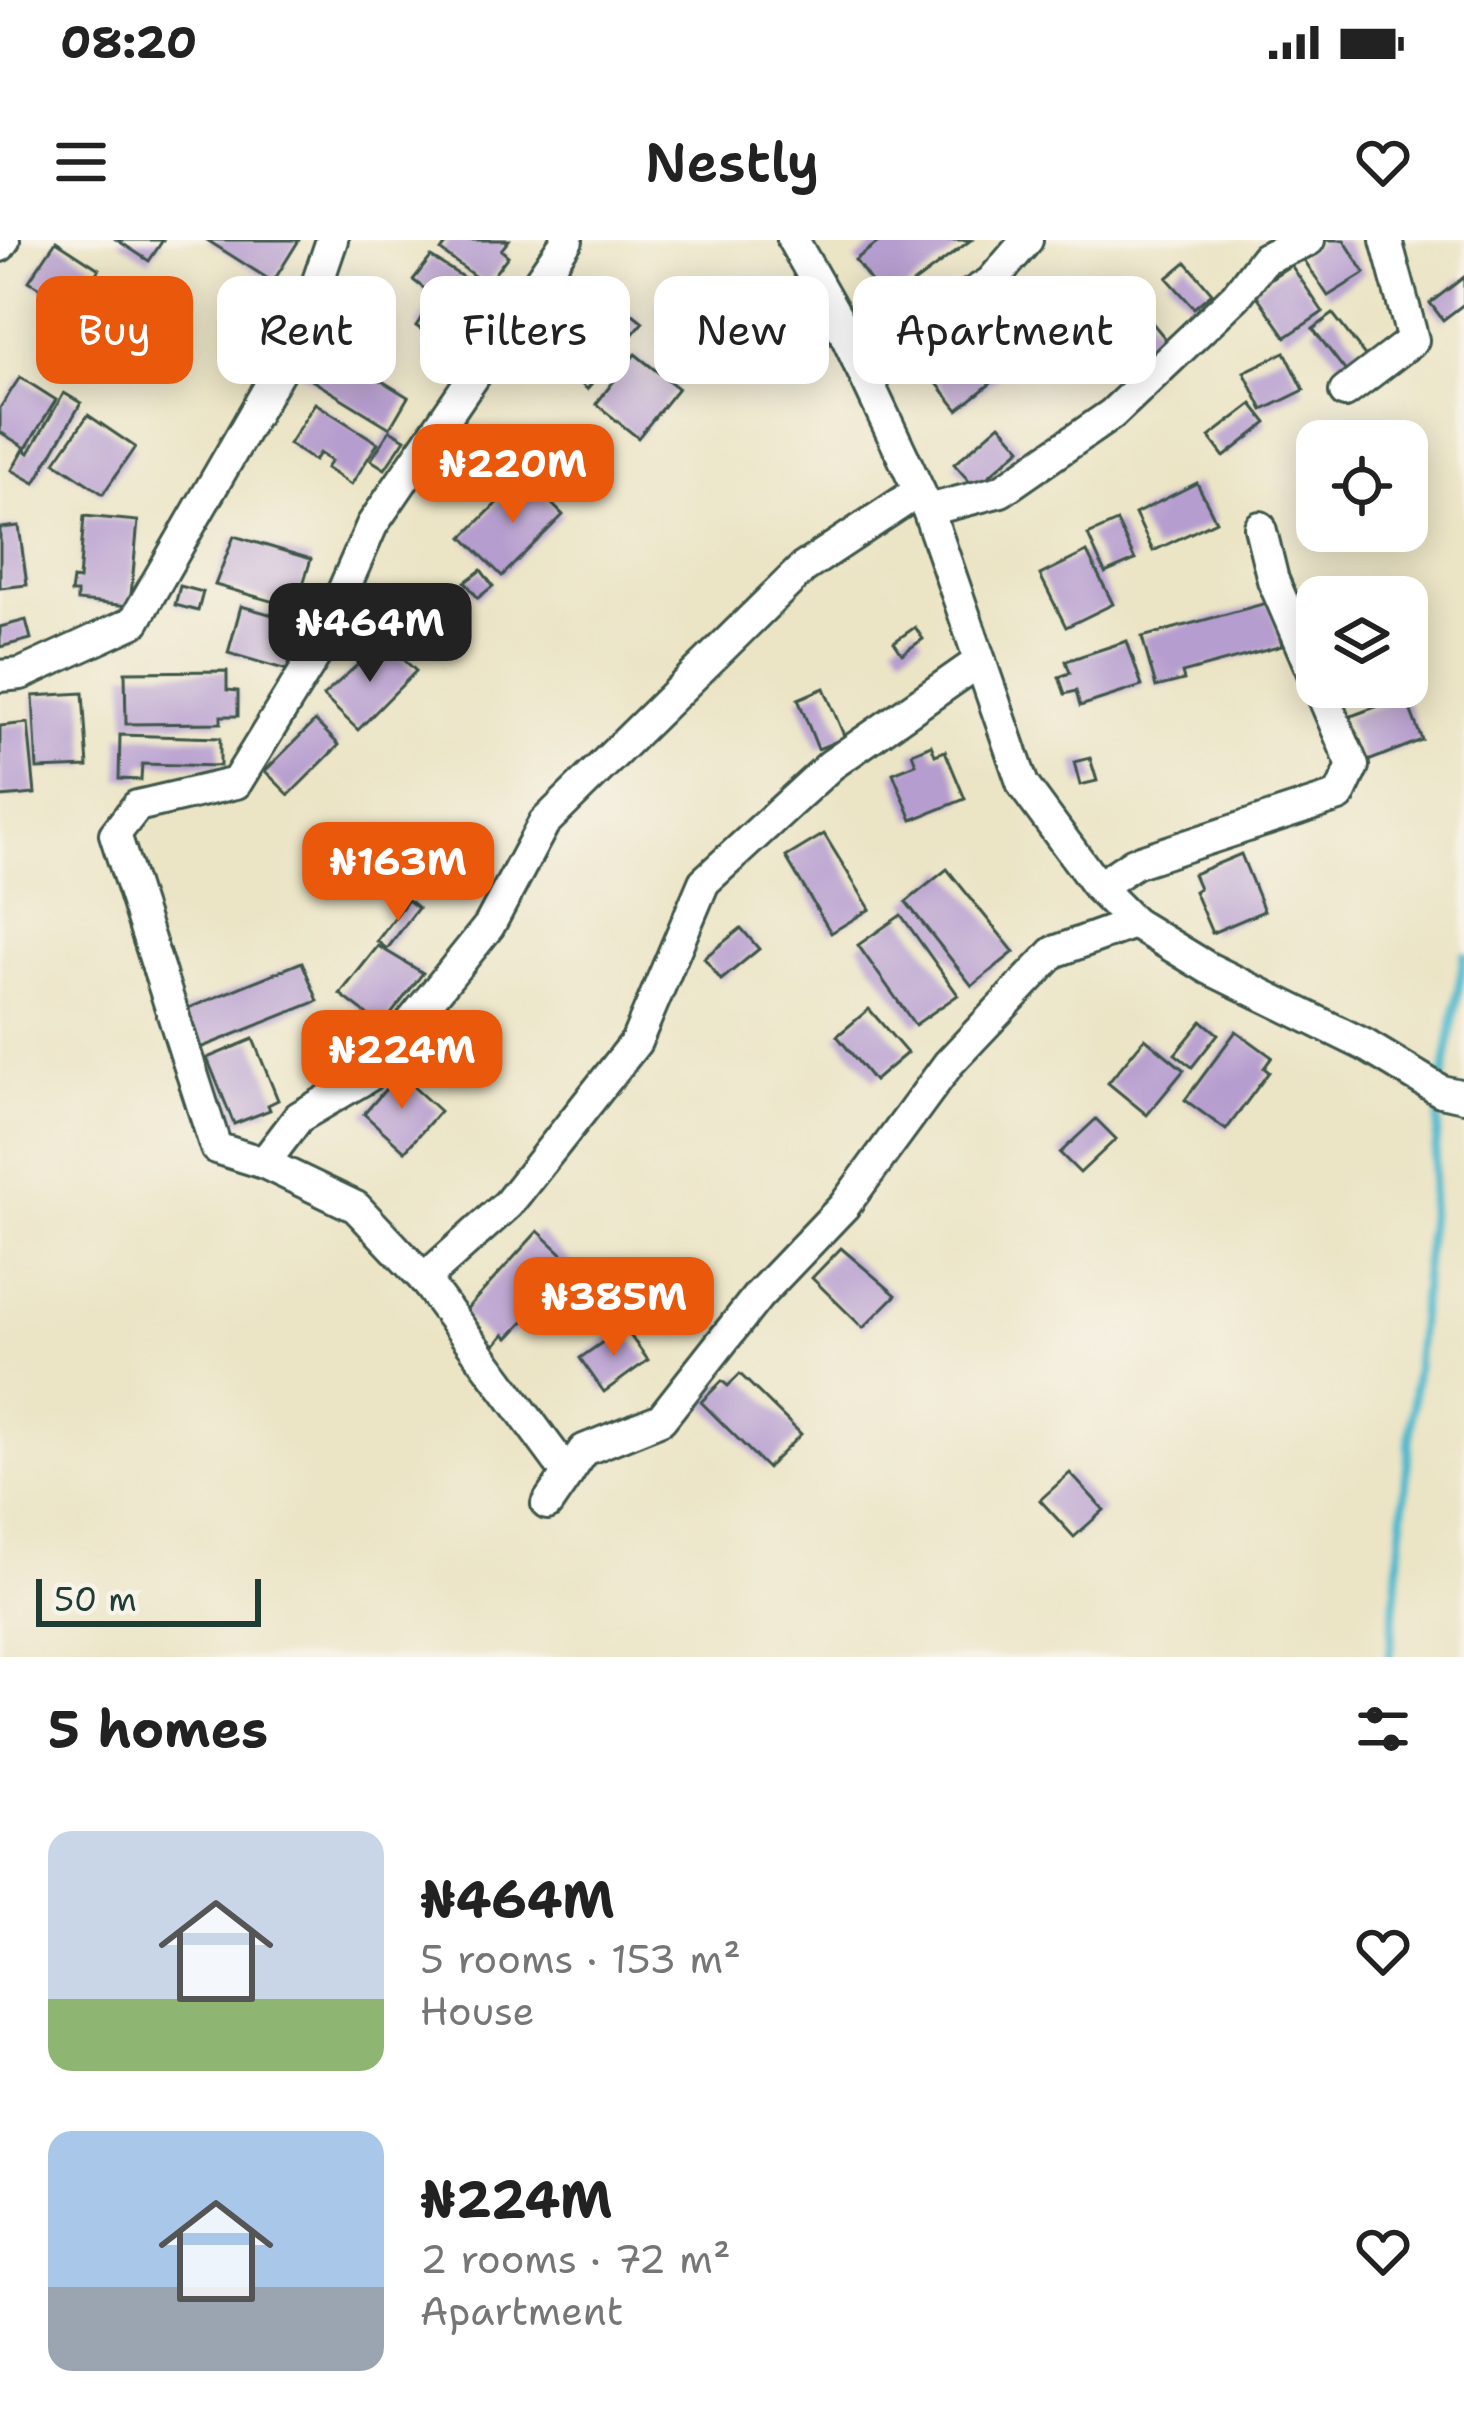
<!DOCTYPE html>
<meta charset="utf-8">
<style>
:root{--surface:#fff;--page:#f2f2f2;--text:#222;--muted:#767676;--accent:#ea580c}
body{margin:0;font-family:"Shantell Sans",sans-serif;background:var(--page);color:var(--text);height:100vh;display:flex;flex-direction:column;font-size:45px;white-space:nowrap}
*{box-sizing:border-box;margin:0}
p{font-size:39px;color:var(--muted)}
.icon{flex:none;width:66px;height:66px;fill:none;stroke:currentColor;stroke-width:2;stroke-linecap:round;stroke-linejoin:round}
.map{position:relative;height:1417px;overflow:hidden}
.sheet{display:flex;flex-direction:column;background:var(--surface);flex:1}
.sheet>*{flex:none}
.banner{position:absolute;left:36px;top:36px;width:1392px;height:108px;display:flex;gap:24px}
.buttons{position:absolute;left:1296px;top:180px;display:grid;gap:24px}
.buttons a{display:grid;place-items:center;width:132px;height:132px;border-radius:24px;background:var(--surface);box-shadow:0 6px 30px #0003;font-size:60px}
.scale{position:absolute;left:36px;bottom:30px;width:225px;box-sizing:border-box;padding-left:12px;border:6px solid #1f3d34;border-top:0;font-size:33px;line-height:42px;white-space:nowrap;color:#1f3d34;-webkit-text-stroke:9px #f7f3e8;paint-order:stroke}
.price{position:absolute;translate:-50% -102px;padding:0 27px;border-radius:24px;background:var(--accent);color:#fff;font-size:39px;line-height:78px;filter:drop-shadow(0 3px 6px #0008)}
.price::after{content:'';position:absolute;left:50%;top:72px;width:36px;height:27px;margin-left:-18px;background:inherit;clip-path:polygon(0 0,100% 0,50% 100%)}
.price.on{background:#222;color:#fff}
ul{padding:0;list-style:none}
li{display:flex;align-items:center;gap:36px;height:300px;padding:0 48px}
li span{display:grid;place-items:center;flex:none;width:336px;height:240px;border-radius:24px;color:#555}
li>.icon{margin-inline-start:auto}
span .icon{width:144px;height:144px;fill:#fffc;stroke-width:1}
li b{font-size:51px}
h2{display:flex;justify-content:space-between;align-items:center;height:144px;padding:0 48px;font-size:51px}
.tag{padding:0 42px;border-radius:24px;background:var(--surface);box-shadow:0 6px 30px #0003;font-size:42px;line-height:108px}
.tag.on{background:var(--accent);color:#fff}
.status{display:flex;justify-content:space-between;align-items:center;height:84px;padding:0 60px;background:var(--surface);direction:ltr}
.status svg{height:33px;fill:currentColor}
header{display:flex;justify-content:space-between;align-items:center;height:156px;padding:0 48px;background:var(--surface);font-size:54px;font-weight:600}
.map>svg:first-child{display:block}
</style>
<div class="status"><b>08:20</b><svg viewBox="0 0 49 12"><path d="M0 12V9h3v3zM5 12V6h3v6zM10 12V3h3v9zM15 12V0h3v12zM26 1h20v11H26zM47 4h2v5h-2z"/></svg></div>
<header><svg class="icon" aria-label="menu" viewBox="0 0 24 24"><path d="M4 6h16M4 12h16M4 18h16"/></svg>Nestly<svg class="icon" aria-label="heart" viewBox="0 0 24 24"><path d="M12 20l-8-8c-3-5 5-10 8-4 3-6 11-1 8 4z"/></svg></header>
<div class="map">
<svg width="1464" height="1417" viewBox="0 0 1464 1417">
<rect width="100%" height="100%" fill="#f7f3e8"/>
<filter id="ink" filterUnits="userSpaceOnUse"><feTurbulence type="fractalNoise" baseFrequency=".00833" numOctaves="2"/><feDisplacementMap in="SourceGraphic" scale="24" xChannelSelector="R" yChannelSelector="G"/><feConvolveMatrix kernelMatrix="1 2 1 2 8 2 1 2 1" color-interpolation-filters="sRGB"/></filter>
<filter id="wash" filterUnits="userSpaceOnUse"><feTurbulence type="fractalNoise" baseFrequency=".004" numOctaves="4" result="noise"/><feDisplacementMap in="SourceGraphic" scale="48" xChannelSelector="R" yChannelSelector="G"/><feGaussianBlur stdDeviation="2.7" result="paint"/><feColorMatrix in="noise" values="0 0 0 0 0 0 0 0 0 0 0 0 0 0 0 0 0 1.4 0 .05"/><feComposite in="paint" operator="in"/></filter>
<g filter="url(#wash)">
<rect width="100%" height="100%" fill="#ebe4c5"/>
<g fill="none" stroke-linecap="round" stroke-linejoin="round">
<polyline stroke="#4fb9cc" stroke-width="9" points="1390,1417 1441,851 1464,716"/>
</g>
<g id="blocks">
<g fill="#b69dcf">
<polygon points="117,0 163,0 149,21"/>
<polygon points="207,0 299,0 273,42"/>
<polygon points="449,0 509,0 501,10 508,16 486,45 441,11"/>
<polygon points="881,0 971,0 887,63 855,20"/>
<polygon points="1323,0 1344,0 1365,33 1328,56 1301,15"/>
<polygon points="56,1 99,29 72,69 29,41"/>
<polygon points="431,17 472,43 452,70 413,40"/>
<polygon points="1186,22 1212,53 1194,68 1167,38"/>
<polygon points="1291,25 1323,72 1286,97 1253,50"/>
<polygon points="1464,37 1464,64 1443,80 1430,63"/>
<polygon points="115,42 130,51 106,88 91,78"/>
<polygon points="607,53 643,82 587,149 552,120"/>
<polygon points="1136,63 1169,103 1150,118 1117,79"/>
<polygon points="428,67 466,92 453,111 416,86"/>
<polygon points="1333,74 1367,118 1347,133 1313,89"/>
<polygon points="965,94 1000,136 958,170 924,127"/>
<polygon points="318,102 408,157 390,188 300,133"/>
<polygon points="1285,112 1304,150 1263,170 1244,132"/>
<polygon points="635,114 678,148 638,198 596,164"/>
<polygon points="20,137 56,160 26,208 0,192 0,168"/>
<polygon points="64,153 81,163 35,243 12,230 24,209 29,213"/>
<polygon points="315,163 378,203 351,245 326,228 331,221 319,213 314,221 289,204"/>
<polygon points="1252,164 1267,183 1224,217 1209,197"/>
<polygon points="88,175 135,207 103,254 55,222"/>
<polygon points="1000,184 1021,208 975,248 954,224"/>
<polygon points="390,190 405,199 385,229 371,220"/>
<polygon points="524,236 563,275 502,336 463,297"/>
<polygon points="1197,243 1216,281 1153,311 1135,274"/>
<polygon points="84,276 138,281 130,366 77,361 77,353 71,353 73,339 79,340"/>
<polygon points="1117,282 1135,320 1105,333 1088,295"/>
<polygon points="19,286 27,345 0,348 0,288"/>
<polygon points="234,296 311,319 296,368 215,345"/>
<polygon points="1087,312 1113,364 1066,387 1040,335"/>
<polygon points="481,330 493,346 478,358 465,342"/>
<polygon points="180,346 203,352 198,371 175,365"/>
<polygon points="1270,362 1282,406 1182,433 1184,440 1156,447 1142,397"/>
<polygon points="241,366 301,383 287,430 228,413"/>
<polygon points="26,380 31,399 0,407 0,387"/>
<polygon points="915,387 923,399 902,414 894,402"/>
<polygon points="384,401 416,431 358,490 323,456"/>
<polygon points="1127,401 1142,446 1080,466 1076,451 1065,454 1059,437 1070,433 1066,421"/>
<polygon points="227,431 227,450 238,451 238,476 221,476 221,483 126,484 125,432"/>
<polygon points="824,448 845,498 818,509 798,459"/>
<polygon points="83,453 88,527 37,529 33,456"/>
<polygon points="1405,456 1422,500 1363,523 1346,478"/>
<polygon points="315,481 339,505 289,555 265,531"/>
<polygon points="28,483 35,554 0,557 0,486"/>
<polygon points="120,495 220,498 220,526 142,524 141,540 119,539"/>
<polygon points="931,505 935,515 945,511 965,559 912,580 893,533 916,524 912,513"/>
<polygon points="1090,518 1097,541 1080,545 1074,522"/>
<polygon points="824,594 870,669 831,693 786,617"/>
<polygon points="1241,614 1264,671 1212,693 1194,651 1199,648 1193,634"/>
<polygon points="947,629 1014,712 972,746 906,662"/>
<polygon points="408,660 418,668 387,709 377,701"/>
<polygon points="901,675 958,755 915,785 858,705"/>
<polygon points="741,688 759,709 721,740 704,718"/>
<polygon points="378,706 423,733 382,786 340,754"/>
<polygon points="302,722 318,761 195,810 179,772"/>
<polygon points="869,769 907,813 874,841 837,796"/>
<polygon points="1202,781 1218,794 1192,827 1175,814"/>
<polygon points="1236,791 1272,817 1264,828 1269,832 1226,890 1185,860"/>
<polygon points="1145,798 1184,830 1147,875 1108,843"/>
<polygon points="253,799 278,860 268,865 270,870 234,884 207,818"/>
<polygon points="399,834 440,871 405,911 364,874"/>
<polygon points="1096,879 1116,899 1080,933 1060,913"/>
<polygon points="538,991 571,1022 543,1052 548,1056 508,1098 504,1094 495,1105 462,1074"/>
<polygon points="841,1008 896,1055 863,1088 812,1038"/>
<polygon points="624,1087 648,1120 604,1152 580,1118"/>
<polygon points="740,1134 801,1194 767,1228 701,1162 722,1141 728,1146"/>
<polygon points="1070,1233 1104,1270 1074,1297 1040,1260"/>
</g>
</g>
</g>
<g filter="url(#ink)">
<use href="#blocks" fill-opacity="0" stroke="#3e564a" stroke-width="3"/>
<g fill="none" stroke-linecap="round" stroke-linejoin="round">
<g stroke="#3e564a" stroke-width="36">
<g id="minor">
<polyline points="567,0 372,285 315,415 236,543 137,566 115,594 216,908 264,923 299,877 367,837 489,686 544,583 803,328 919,251"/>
<polyline points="793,0 840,83 928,270 1023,545 1098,647 1134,683 1208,728 1365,805 1441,851 1464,856"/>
<polyline points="0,6 4,0"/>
<polyline points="859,124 991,42 1027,0"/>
<polyline points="1345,152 1413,100 1386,0"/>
<polyline points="928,270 1001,251 1112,174 1236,56 1265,18 1309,0"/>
<polyline points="1260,287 1273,340 1317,442"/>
<polyline points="0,436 21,434 134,382 300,94 332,0"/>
<polyline points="1098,647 1134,623 1339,556 1353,526 1319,447"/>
<polyline points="264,923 356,967 424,1039 568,1234"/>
<polyline points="424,1039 508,964 636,802 704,642 831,525 980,421"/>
<polyline points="547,1264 584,1210 661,1179 758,1056 844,966 949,823 1054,712 1134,683"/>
</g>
</g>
<use href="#minor" stroke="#fff" stroke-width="30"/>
</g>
</g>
</svg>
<div class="buttons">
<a><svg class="icon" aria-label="locate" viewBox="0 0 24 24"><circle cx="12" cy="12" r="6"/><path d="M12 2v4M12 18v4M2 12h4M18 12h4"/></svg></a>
<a><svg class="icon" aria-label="layers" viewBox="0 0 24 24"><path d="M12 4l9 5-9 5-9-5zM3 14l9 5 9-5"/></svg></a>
</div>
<div class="scale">50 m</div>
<b class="price" style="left:513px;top:286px">₦220M</b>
<b class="price on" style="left:370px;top:445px">₦464M</b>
<b class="price" style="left:398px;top:684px">₦163M</b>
<b class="price" style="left:402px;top:872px">₦224M</b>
<b class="price" style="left:614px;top:1119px">₦385M</b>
<div class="banner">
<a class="tag on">Buy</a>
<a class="tag">Rent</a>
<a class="tag">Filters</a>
<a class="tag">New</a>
<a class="tag">Apartment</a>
</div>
</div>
<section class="sheet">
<h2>5 homes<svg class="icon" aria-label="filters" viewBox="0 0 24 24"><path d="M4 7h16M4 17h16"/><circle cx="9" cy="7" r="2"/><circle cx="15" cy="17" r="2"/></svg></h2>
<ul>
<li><span style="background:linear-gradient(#c9d6e8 70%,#8fb573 0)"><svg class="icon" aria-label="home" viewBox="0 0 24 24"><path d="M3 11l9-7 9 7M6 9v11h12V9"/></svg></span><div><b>₦464M</b><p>5 rooms · 153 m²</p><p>House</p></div><svg class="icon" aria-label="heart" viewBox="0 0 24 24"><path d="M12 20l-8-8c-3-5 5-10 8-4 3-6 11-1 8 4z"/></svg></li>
<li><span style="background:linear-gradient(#a9c7e8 65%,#9aa5b1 0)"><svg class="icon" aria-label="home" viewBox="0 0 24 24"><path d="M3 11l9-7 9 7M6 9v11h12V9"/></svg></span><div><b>₦224M</b><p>2 rooms · 72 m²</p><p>Apartment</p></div><svg class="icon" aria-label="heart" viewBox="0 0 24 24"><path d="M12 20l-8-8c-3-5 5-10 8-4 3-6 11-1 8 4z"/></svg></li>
</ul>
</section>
